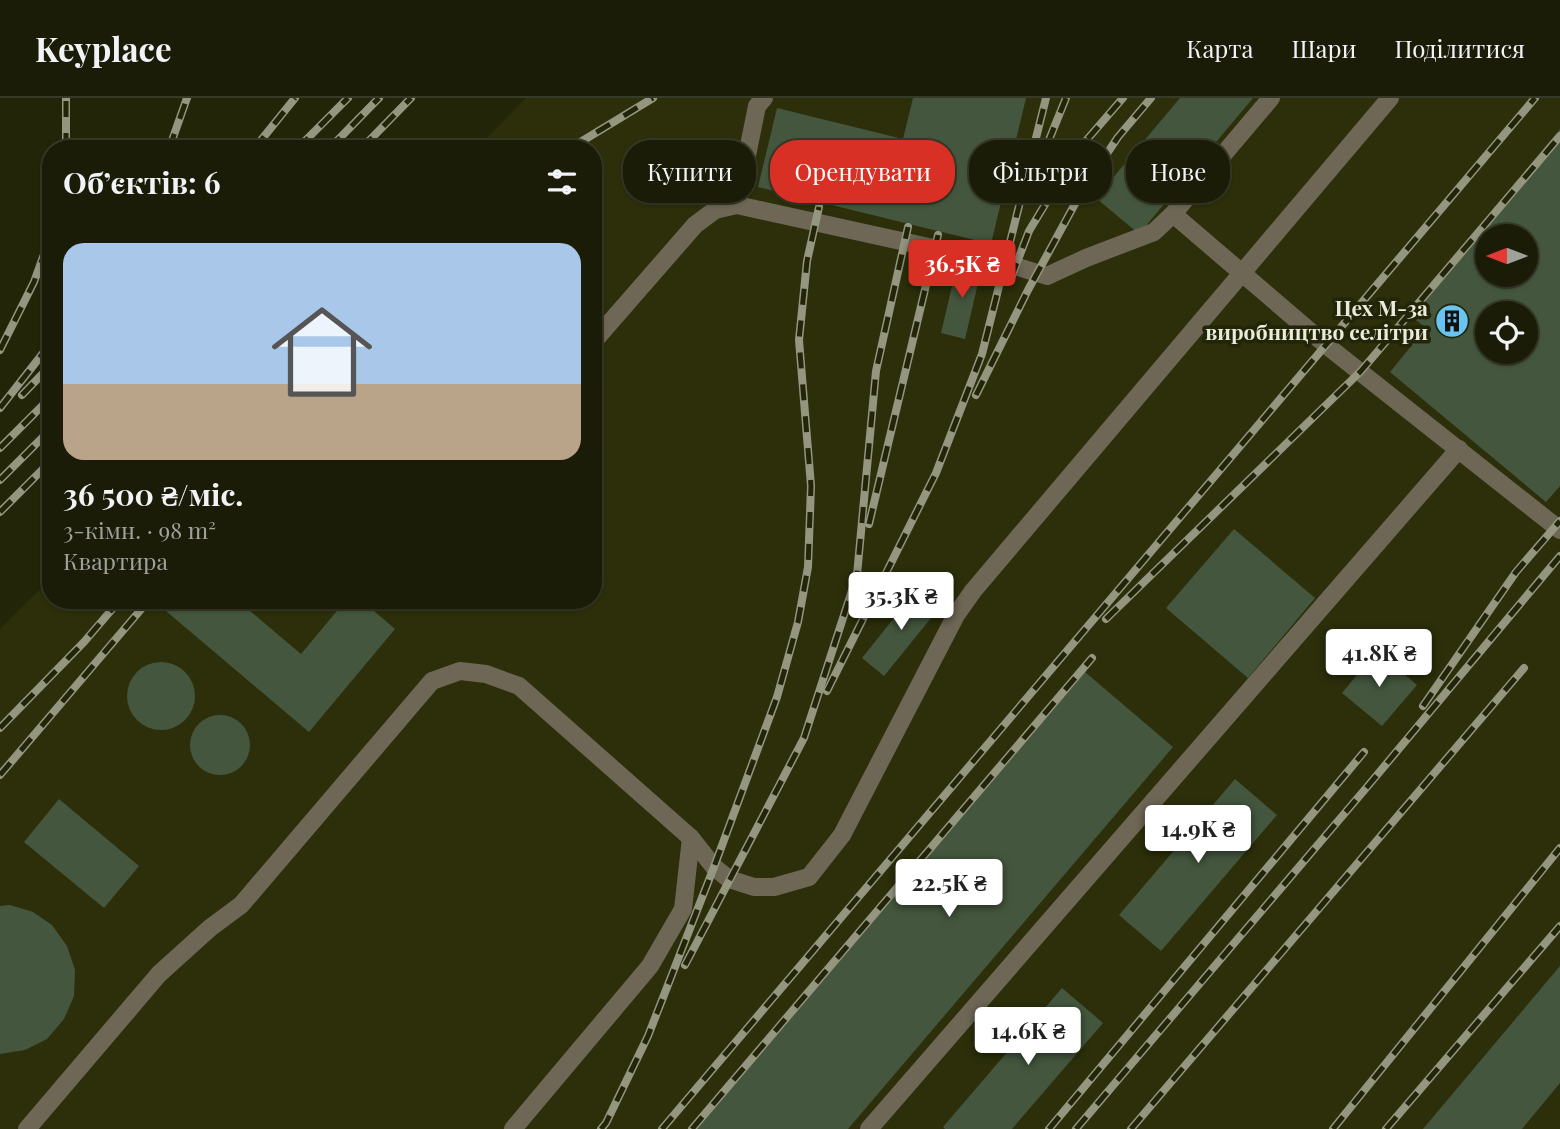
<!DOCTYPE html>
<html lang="uk">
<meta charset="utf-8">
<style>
:root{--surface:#1a1c07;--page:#272915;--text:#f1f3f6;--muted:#9fa19b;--line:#383a28;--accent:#d93025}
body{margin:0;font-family:"Playfair Display",serif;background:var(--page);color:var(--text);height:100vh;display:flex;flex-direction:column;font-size:26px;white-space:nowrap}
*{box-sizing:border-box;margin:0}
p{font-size:23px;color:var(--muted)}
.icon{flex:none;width:38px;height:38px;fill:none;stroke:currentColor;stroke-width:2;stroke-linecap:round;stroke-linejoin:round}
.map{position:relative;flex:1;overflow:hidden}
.side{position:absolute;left:42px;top:42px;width:560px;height:469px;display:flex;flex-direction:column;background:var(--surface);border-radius:28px;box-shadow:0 2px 5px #0004,0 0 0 2px var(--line)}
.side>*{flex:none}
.top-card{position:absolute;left:623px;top:42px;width:665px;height:63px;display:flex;gap:14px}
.needle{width:46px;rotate:270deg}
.controls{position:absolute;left:1475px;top:126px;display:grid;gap:14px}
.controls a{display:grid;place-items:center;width:63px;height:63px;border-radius:50%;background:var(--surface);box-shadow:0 2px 5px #0004,0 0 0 2px var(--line);font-size:35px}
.price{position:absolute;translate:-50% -60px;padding:0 16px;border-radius:7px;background:#fff;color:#222;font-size:23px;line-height:46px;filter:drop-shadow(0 2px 4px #0008)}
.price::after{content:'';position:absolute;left:50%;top:42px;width:21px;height:16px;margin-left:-10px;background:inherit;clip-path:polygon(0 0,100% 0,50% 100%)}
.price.active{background:var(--accent);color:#fff}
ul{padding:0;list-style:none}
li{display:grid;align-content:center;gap:14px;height:371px;padding:0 21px}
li+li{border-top:2px solid var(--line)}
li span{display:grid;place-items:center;height:217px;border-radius:21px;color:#555}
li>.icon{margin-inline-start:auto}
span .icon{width:126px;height:126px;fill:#fffc;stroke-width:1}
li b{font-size:30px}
h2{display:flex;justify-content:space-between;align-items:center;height:84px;padding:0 21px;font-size:30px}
.chip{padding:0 24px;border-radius:28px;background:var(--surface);box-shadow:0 2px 5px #0004,0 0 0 2px var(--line);font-size:24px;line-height:63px}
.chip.active{background:var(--accent);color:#fff}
header{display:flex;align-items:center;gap:42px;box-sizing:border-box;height:98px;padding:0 35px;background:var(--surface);border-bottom:2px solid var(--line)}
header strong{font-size:33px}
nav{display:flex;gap:38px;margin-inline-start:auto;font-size:24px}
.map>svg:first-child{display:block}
</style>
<header>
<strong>Keyplace</strong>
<nav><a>Карта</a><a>Шари</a><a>Поділитися</a></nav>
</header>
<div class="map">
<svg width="1560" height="1031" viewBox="0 0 1560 1031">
<rect width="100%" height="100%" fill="#232509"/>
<path fill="#2c2f0a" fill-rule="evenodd" d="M526 0H1560V1031H0V531L51 480V502H593V51H476ZM1488 138H1526V177H1488ZM1488 215H1526V254H1488Z"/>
<g fill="#44573e" fill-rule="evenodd">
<polygon points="913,0 1026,0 991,146 758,89 777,10 903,41"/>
<polygon points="1180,0 1253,0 1139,136 1096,100"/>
<path d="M1560 31V388L1546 404 1390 274 1426 230 1407 215ZM1488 138H1526V177H1488ZM1488 215H1526V254H1488Z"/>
<polygon points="958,163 982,168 965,241 941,235"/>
<polygon points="1234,431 1315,500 1248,580 1166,510"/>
<polygon points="918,490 940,509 884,578 862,560"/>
<polygon points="175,502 237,502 301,556 346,502 361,502 395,531 309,634 166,513"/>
<polygon points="1377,553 1417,587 1382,628 1342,595"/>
<circle cx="161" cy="598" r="34"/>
<polygon points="1085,574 1173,649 848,1031 697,1031"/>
<circle cx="220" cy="647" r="30"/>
<polygon points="1235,681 1277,717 1161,853 1119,817"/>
<polygon points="59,701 139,768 104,810 24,744"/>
<polygon points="10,807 33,814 52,827 67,848 75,872 74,898 64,921 47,941 25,952 0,956 0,808"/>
<polygon points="1560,868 1560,985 1522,1031 1423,1031"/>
<polygon points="1062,890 1103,925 1012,1031 945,1031 943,1029"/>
</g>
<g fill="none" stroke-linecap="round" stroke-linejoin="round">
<g stroke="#6e6755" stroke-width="18">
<polyline points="737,107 757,8 764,0"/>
<polyline points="1173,116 1326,247 1560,432"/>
<polyline points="593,244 695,127 715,112 737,107 1015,168 1047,178 1086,160 1154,134 1173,116 1271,0"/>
<polyline points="27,1031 159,876 210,830 241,807 432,583 460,573 486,576 519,588 691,740 714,769 729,781 754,789 774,789 809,779 842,737 956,517 973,493 1390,0"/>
<polyline points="513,1031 650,868 683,811 691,740"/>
<polyline points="869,1031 1459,351"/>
</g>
<g stroke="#949680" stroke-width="8">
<g id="rail">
<polyline points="66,51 66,0"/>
<polyline points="169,51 187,0"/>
<polyline points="254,51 295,0"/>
<polyline points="297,51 348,0"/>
<polyline points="329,51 379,0"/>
<polyline points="361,51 411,0"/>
<polyline points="569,51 653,0"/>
<polyline points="1036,74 1066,0"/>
<polyline points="1011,180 1029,133 1078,52 1123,0"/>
<polyline points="0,252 34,184 51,137"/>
<polyline points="22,297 51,267"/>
<polyline points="976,297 1028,192 1082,93 1118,39 1151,0"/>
<polyline points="0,310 51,245"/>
<polyline points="0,350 51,299"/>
<polyline points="0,382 51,331"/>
<polyline points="0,414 51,363"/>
<polyline points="869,426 938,137"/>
<polyline points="1106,521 1361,273 1560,38"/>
<polyline points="827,593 936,375 982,256 1046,0"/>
<polyline points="1423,608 1516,474 1560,423"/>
<polyline points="0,630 84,544 120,502"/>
<polyline points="0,677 149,502"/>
<polyline points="685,867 804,640 857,477 876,273 908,129"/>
<polyline points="601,1031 606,1025 648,938 714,769 777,599 798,524 808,469 811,388 799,242 807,163 819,109"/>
<polyline points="662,1031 1535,0"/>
<polyline points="692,1031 1092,560"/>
<polyline points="1049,1031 1364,654"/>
<polyline points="1076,1031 1367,689 1560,458"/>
<polyline points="1131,1031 1524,570"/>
<polyline points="1333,1031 1560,750"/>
<polyline points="1386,1031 1560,828"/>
</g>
</g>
<use href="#rail" stroke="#232509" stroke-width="5" stroke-dasharray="16" stroke-linecap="butt"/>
</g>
<defs>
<g id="building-disc" transform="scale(1.75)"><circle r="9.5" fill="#68c4f0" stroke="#232509"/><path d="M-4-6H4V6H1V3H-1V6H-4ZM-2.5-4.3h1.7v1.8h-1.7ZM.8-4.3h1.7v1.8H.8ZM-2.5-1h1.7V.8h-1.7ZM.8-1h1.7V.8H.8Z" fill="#111"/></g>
</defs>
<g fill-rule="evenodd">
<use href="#building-disc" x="1452" y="223"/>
</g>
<g text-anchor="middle" stroke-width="7" stroke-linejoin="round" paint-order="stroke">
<g font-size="21" font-weight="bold" fill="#eaecdb" stroke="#232509" text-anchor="end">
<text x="1428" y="218">Цех М-3а<tspan x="1428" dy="24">виробництво селітри</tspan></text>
</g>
</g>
</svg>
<div class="controls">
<a><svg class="needle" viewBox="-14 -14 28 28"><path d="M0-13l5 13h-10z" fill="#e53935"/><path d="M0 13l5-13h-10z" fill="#9fa19b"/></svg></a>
<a><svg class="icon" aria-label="locate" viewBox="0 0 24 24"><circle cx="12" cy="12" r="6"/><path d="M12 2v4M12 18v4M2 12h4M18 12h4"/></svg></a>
</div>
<b class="price active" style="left:962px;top:202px">36.5K ₴</b>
<b class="price" style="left:901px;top:534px">35.3K ₴</b>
<b class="price" style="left:1379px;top:591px">41.8K ₴</b>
<b class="price" style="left:1198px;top:767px">14.9K ₴</b>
<b class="price" style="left:949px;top:821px">22.5K ₴</b>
<b class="price" style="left:1028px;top:969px">14.6K ₴</b>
<div class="top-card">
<a class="chip">Купити</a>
<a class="chip active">Орендувати</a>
<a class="chip">Фільтри</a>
<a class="chip">Нове</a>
</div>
<section class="side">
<h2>Об’єктів: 6<svg class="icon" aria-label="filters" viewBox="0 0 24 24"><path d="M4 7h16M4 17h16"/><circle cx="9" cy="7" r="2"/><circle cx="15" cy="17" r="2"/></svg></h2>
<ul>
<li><span style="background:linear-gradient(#a9c7e8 65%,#b9a48a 0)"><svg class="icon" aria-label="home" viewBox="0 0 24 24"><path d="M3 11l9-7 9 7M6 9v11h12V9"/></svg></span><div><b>36 500 ₴/міс.</b><p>3-кімн. · 98 m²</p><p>Квартира</p></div></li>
</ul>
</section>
</div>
